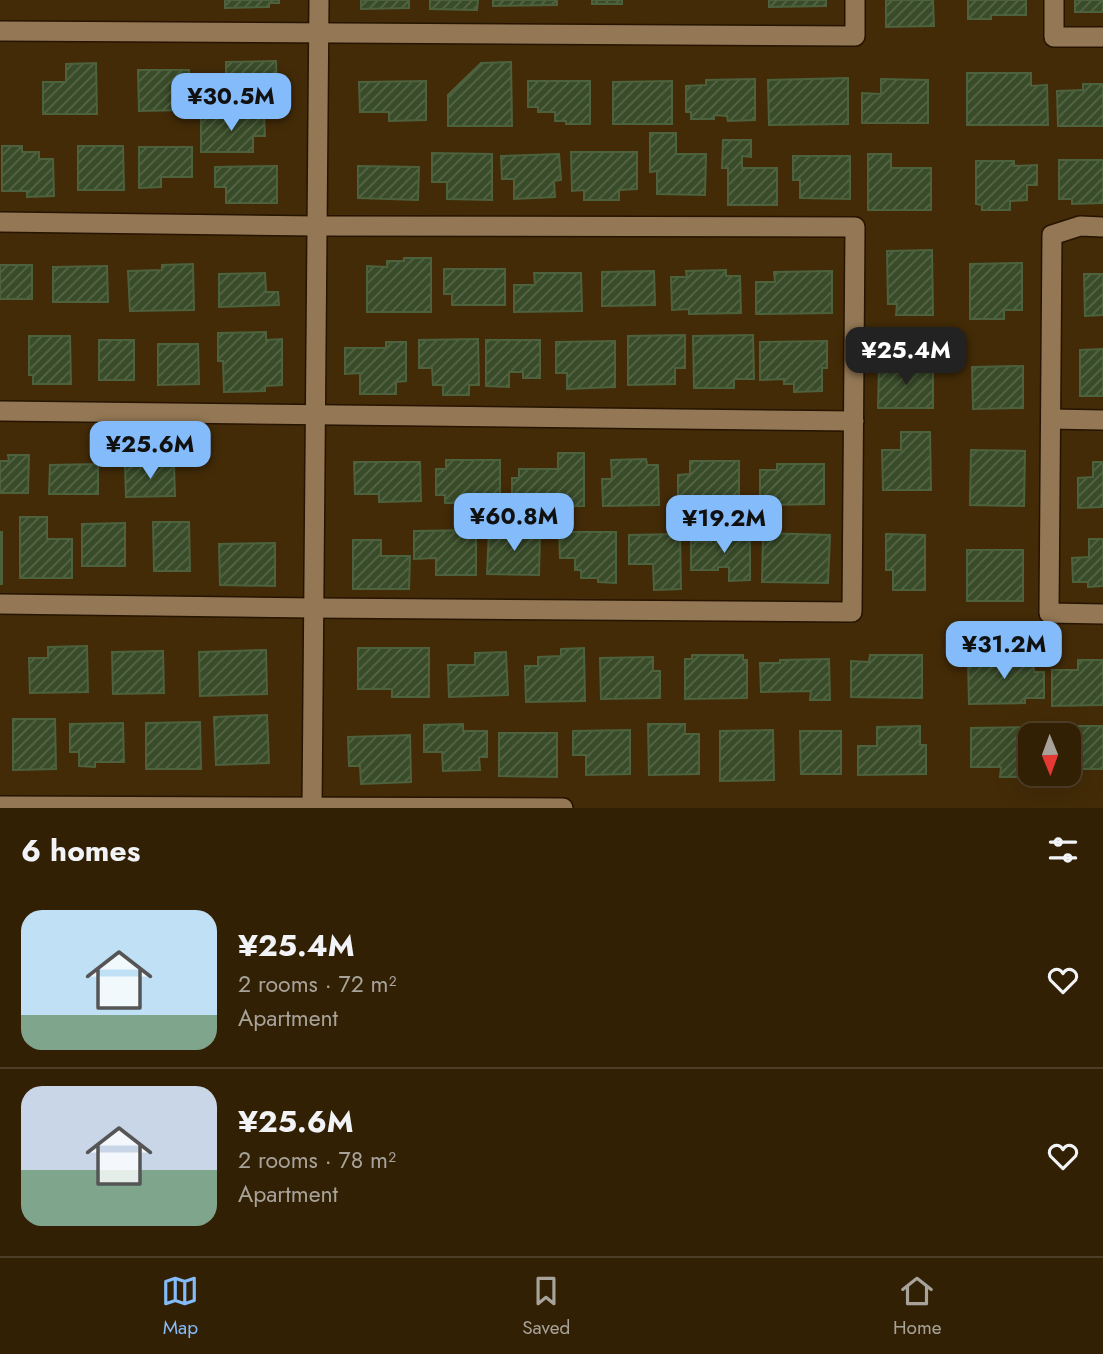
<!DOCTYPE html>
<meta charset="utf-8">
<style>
:root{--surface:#322005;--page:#3a280f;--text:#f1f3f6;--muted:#a8a39a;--line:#4d3e27;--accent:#84bcfb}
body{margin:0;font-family:Jost,sans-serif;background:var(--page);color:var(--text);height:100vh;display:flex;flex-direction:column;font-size:26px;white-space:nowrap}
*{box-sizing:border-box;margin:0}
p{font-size:23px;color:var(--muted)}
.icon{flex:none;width:38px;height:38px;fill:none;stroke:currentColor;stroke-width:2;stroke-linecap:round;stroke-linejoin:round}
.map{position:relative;height:808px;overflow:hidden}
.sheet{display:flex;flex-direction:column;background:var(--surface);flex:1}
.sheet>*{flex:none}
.needle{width:46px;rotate:179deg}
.fabs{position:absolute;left:1018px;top:723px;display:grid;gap:14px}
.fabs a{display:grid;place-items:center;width:63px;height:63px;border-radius:14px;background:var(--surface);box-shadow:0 7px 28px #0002,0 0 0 2px var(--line);font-size:35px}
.price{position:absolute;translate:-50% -60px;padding:0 16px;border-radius:14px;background:var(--accent);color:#111;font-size:23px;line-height:46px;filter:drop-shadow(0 2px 4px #0008)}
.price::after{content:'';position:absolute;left:50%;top:42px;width:21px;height:16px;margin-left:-10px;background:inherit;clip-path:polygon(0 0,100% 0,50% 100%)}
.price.on{background:#222;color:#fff}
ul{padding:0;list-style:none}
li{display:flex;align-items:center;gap:21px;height:175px;padding:0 21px}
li+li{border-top:2px solid var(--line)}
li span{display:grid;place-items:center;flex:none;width:196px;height:140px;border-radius:21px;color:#555}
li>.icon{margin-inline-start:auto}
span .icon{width:84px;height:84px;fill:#fffc;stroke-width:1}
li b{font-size:30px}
h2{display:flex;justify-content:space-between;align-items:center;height:84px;padding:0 21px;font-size:30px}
.tab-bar{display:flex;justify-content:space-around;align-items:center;height:98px;border-top:2px solid var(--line);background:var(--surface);font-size:19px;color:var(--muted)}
.tab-bar a{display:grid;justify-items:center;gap:4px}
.tab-bar .on{color:var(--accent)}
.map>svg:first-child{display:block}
</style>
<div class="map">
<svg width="1103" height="808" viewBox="0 0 1103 808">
<defs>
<pattern id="building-hatch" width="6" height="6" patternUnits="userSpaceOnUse" patternTransform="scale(1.75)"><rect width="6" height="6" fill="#394c29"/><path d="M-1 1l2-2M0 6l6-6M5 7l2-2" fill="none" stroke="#576647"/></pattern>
</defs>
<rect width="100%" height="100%" fill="#432b07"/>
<g fill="url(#building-hatch)" stroke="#4d613d" stroke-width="2">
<polygon points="225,0 279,0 279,3 269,3 269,7 225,8"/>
<polygon points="361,0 409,0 409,8 361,9"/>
<polygon points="430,0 478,0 477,10 430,9"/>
<polygon points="493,0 557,0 557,5 493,6"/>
<rect x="592" y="0" width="30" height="4"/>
<polygon points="769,0 826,0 826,6 769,7"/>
<polygon points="886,0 933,0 934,26 886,27"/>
<polygon points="968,0 1026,0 1026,15 991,15 991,19 968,19"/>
<rect x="1075" y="0" width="28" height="12"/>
<polygon points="276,61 277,99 226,100 226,62"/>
<polygon points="511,62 512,126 448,126 448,95 481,63"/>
<polygon points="96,63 97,114 43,114 43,82 66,82 66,64"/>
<polygon points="138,70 189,70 189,110 139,111"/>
<polygon points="967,73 1031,73 1031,86 1047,85 1048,125 967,125"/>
<polygon points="848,78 848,124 769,125 768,80"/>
<polygon points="755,79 755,120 728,121 727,116 714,115 714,119 691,119 691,112 686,112 686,86 706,85 706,80"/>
<polygon points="881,79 928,80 928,123 862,123 862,93 881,94"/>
<polygon points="426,81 426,120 389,121 389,112 360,112 359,82"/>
<polygon points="528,81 590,81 590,124 566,124 566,121 555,121 555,112 538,112 538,107 528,107"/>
<polygon points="672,81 672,124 613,124 613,82"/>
<polygon points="1083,84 1103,84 1103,126 1058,126 1057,91 1083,90"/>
<polygon points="264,116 265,136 253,136 253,152 201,152 201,117"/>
<polygon points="650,133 676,133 676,154 706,154 705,195 657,194 657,171 650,172"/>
<polygon points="723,140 751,140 751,157 742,156 742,168 777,168 777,205 728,205 728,168 722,168"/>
<polygon points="2,146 22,146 22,152 39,152 39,159 53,159 54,196 27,197 27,191 2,191"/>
<polygon points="78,146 123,146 124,190 78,190"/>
<polygon points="139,147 192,147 192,177 161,177 161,187 139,188"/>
<polygon points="571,152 637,152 637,189 619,190 619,200 584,200 584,190 572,191"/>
<polygon points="432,153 492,154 492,200 447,199 447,182 432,182"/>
<polygon points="559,154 561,180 554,181 555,197 514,199 514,179 502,179 501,156"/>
<polygon points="868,154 891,154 891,168 931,168 931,210 868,210"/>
<polygon points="793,156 850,156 850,199 800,198 800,180 793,180"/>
<polygon points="1059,160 1103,160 1103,203 1072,204 1072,199 1059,199"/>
<polygon points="976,161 1014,161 1014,166 1037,165 1037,185 1027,185 1027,200 1010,201 1010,210 982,210 982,205 976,204"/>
<polygon points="277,166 277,203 226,203 226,187 215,187 215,167"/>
<polygon points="358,166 419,167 418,200 358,198"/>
<polygon points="932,250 933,315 896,315 897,304 888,304 887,251"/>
<polygon points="404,258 431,258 431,312 367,312 367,266 387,267 387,261 404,261"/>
<polygon points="1022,263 1022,310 1004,310 1004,319 970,319 970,264"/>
<polygon points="193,264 194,310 130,311 128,271 162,270 162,265"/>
<rect x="0" y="265" width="32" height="34"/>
<polygon points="107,266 108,302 53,302 53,267"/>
<polygon points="444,269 505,269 505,305 452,305 452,294 444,294"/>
<polygon points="726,270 726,276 740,276 741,313 689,314 689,309 672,310 671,277 687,277 686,271"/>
<polygon points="654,271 655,305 602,306 602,272"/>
<polygon points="832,271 832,313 756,314 756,282 775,282 774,272"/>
<polygon points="265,273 266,292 278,292 279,305 219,307 219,274"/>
<polygon points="534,273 581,273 582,311 514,312 514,285 535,285"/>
<polygon points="1084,274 1103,274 1103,315 1085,316"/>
<polygon points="266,332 266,340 282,339 282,385 265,386 265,391 224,392 223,361 218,361 218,333"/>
<polygon points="685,335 685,368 675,368 675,384 628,385 628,336"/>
<polygon points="753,335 754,379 734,379 734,388 694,388 693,336"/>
<polygon points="29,336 70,336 71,384 33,384 33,375 29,375"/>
<polygon points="478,339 479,385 469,385 469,395 443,395 443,385 433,385 432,368 419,368 419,340"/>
<rect x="99" y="340" width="35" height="40"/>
<polygon points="486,340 540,340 540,378 523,378 523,372 509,372 509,387 486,386"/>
<polygon points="615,341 615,387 567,389 567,373 556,373 556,342"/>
<polygon points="827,341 827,368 822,368 822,391 794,392 794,384 784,384 784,379 760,380 760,342"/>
<polygon points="386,342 406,342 406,381 396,382 396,394 360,394 360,373 345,374 345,348 386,348"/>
<polygon points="158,344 198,344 199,384 158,385"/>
<polygon points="1103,349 1103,396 1080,396 1080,350"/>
<polygon points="879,365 933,365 933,408 878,408"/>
<polygon points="1023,366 1023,408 973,409 972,367"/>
<polygon points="901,432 930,432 931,490 883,490 882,450 901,450"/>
<polygon points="971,450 1025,451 1024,506 970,505"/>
<polygon points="558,453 584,453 584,506 512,507 512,478 519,478 519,469 558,469"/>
<polygon points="8,455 29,455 28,493 0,493 0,461 9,461"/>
<polygon points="646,459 647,465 658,465 659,505 603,506 602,479 612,479 611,460"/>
<polygon points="446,460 500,460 500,503 445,503 445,495 436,495 436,469 446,469"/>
<polygon points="690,461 739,461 739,506 691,506 690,497 678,497 678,475 690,474"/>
<polygon points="354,462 420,462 421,501 379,502 379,494 355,494"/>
<polygon points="1093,462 1103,462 1103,507 1078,508 1078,478 1093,477"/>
<polygon points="98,464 98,494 49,494 50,465"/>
<polygon points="777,464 824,464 824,504 760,505 760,470 777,470"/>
<polygon points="125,466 174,466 175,496 126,497"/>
<polygon points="20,517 47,517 47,539 72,539 72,578 20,578"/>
<polygon points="153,522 189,522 190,571 154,571"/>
<polygon points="125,523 125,566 82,566 82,524"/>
<polygon points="476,530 476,575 436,575 436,558 414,559 414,531"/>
<polygon points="489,531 540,533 539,575 487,574"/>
<rect x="0" y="532" width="2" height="52"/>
<polygon points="559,532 616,532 616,583 598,582 598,578 581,578 581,570 575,570 575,558 560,558"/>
<polygon points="763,533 830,535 828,583 762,582"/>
<polygon points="680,534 681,589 654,590 653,564 629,564 629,535"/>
<polygon points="886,534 925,535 925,590 893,590 893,570 886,570"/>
<polygon points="711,535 750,535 750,580 729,581 729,567 718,567 718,570 691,570 691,541 711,542"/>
<polygon points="1089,539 1103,539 1103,586 1088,587 1088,582 1073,582 1072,558 1089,557"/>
<polygon points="353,540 381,540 381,556 410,556 409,589 353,589"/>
<polygon points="275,543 275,586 220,585 219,544"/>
<rect x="967" y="550" width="56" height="51"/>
<polygon points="87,646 88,692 30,693 29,658 48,658 48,647"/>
<polygon points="358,648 429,648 429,697 392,697 392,689 358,689"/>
<polygon points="584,648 585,701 526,702 525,666 538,666 538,657 561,656 561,649"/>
<polygon points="266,650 267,694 200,696 199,652"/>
<polygon points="163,651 164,693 113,694 112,652"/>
<polygon points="506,652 508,695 449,697 448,665 475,665 475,653"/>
<polygon points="692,655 743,655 743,660 747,660 747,698 685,699 685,659 692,659"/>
<polygon points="870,655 922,655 922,698 851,697 851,661 869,662"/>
<polygon points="653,657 653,671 660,671 660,698 601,699 600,658"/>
<polygon points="1033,658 1034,672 1044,672 1044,698 1025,698 1025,703 969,704 968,659"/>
<polygon points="829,659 830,700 810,700 811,691 761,692 760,663 780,663 780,660"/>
<polygon points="1078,660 1103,660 1103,705 1052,706 1052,670 1078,670"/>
<polygon points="267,715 269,763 216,765 214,717"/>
<polygon points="13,719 55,719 56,769 13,770"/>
<polygon points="200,722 201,769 146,769 146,723"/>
<polygon points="123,723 124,762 95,762 95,767 79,766 79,752 70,752 70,724"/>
<polygon points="463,724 463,731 487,731 487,757 479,757 480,770 443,771 442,752 424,752 424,725"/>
<polygon points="648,724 685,724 685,734 699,734 699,774 649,775"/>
<polygon points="920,726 920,745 926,745 926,774 858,775 858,746 877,746 877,727"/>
<polygon points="1041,726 1103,726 1103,769 1069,769 1069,735 1041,735"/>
<polygon points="1033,727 1033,735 1031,735 1031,774 1034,774 1034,777 1000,777 1001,767 971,767 971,728"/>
<polygon points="630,730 630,774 586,775 586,755 573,755 573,731"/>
<polygon points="773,730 774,780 720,781 720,731"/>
<polygon points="800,731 841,731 841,774 801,774"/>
<polygon points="499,733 557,733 557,777 499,776"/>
<polygon points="410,735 411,782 361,784 360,766 349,766 348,737"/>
</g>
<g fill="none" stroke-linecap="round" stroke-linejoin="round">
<g stroke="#261400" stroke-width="22">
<g id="minor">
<polyline points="1054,0 1054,37 1103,37"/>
<polyline points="0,31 855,36 855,0"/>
<polyline points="0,222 317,226 855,227 852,612 314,608 0,604"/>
<polyline points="1103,227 1080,226 1052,235 1049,613 1103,614"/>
<polyline points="0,411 854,421"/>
<polyline points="1051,419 1103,420"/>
<polyline points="0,806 563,808"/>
</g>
</g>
<g stroke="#261400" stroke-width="22">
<polyline id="tertiary" points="312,808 319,0"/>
</g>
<use href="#minor" stroke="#947855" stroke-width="19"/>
<use href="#tertiary" stroke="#947855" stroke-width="19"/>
</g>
</svg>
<div class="fabs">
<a><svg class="needle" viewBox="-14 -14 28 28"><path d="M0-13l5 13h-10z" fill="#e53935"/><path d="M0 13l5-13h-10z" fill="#a8a39a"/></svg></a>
</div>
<b class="price" style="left:231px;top:133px">¥30.5M</b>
<b class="price on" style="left:906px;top:387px">¥25.4M</b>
<b class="price" style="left:150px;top:481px">¥25.6M</b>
<b class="price" style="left:514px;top:553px">¥60.8M</b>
<b class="price" style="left:724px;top:555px">¥19.2M</b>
<b class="price" style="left:1004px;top:681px">¥31.2M</b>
</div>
<section class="sheet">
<h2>6 homes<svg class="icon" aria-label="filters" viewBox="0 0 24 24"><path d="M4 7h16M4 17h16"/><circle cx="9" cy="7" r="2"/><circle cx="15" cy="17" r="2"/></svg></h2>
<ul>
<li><span style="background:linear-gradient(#bfe0f5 75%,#7fa58c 0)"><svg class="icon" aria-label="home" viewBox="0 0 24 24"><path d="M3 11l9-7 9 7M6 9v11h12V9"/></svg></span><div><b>¥25.4M</b><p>2 rooms · 72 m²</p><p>Apartment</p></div><svg class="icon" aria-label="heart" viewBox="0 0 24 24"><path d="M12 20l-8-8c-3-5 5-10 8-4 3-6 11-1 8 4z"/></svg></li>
<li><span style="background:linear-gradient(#c9d6e8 60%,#7fa58c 0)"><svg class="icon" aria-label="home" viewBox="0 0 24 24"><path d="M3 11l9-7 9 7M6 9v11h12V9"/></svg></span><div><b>¥25.6M</b><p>2 rooms · 78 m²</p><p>Apartment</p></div><svg class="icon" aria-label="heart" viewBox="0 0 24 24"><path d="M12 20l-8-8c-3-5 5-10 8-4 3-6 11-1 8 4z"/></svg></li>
</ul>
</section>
<nav class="tab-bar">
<a class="on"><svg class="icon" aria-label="map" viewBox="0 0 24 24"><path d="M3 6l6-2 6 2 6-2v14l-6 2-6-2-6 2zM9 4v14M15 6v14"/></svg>Map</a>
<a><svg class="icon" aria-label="saved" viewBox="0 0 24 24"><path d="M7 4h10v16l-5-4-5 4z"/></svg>Saved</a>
<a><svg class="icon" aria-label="home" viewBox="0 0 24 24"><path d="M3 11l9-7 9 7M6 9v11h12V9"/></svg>Home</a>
</nav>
